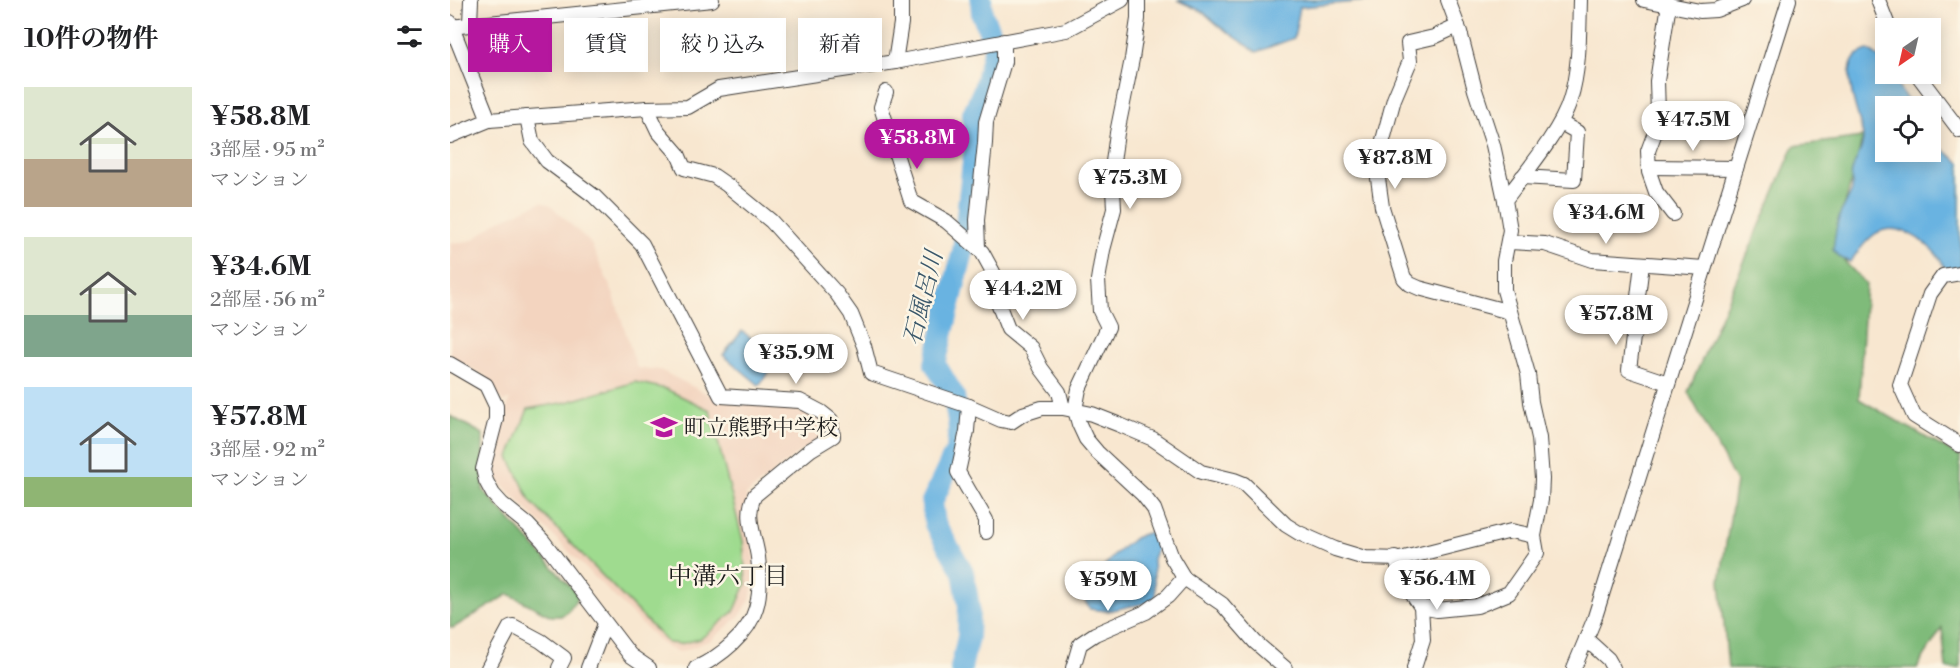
<!DOCTYPE html>
<html lang="ja">
<meta charset="utf-8">
<style>
:root{--surface:#fff;--page:#f6f6f6;--text:#202124;--muted:#757577;--accent:#b5179e}
body{margin:0;font-family:"Libre Bodoni","Noto Serif JP",serif;background:var(--page);color:var(--text);height:100vh;display:flex;flex-direction:column;font-size:22px;white-space:nowrap}
*{box-sizing:border-box;margin:0}
p{font-size:20px;color:var(--muted)}
.icon{flex:none;width:33px;height:33px;fill:none;stroke:currentColor;stroke-width:2;stroke-linecap:round;stroke-linejoin:round}
.map{position:relative;flex:1;overflow:hidden}
.details{display:flex;flex-direction:column;background:var(--surface);width:450px}
.details>*{flex:none}
.guide{position:absolute;left:18px;top:18px;width:570px;height:54px;display:flex;gap:12px}
.needle{width:39px;rotate:214deg}
.controls{position:absolute;left:1425px;top:18px;display:grid;gap:12px}
.controls a{display:grid;place-items:center;width:66px;height:66px;border-radius:0px;background:var(--surface);box-shadow:0 3px 15px #0003;font-size:30px}
.price{position:absolute;translate:-50% -51px;padding:0 14px;border-radius:21px;background:#fff;color:#222;font-size:20px;line-height:39px;filter:drop-shadow(0 2px 3px #0008)}
.price::after{content:'';position:absolute;left:50%;top:36px;width:18px;height:14px;margin-left:-9px;background:inherit;clip-path:polygon(0 0,100% 0,50% 100%)}
.price.active{background:var(--accent);color:#fff}
ul{padding:0;list-style:none}
li{display:flex;align-items:center;gap:18px;height:150px;padding:0 24px}
li span{display:grid;place-items:center;flex:none;width:168px;height:120px;border-radius:0px;color:#555}
li>.icon{margin-inline-start:auto}
span .icon{width:72px;height:72px;fill:#fffc;stroke-width:1}
li b{font-size:26px}
h2{display:flex;justify-content:space-between;align-items:center;height:72px;padding:0 24px;font-size:26px}
.chip{padding:0 21px;border-radius:0px;background:var(--surface);box-shadow:0 3px 15px #0003;font-size:21px;line-height:54px}
.chip.active{background:var(--accent);color:#fff}
main{display:flex;flex:1;min-height:0}
.map>svg:first-child{display:block}
</style>
<main>
<section class="details">
<h2>10件の物件<svg class="icon" aria-label="filters" viewBox="0 0 24 24"><path d="M4 7h16M4 17h16"/><circle cx="9" cy="7" r="2"/><circle cx="15" cy="17" r="2"/></svg></h2>
<ul>
<li><span style="background:linear-gradient(#dfe7d0 60%,#b9a48a 0)"><svg class="icon" aria-label="home" viewBox="0 0 24 24"><path d="M3 11l9-7 9 7M6 9v11h12V9"/></svg></span><div><b>¥58.8M</b><p>3部屋 · 95 m²</p><p>マンション</p></div></li>
<li><span style="background:linear-gradient(#dfe7d0 65%,#7fa58c 0)"><svg class="icon" aria-label="home" viewBox="0 0 24 24"><path d="M3 11l9-7 9 7M6 9v11h12V9"/></svg></span><div><b>¥34.6M</b><p>2部屋 · 56 m²</p><p>マンション</p></div></li>
<li><span style="background:linear-gradient(#bfe0f5 75%,#8fb573 0)"><svg class="icon" aria-label="home" viewBox="0 0 24 24"><path d="M3 11l9-7 9 7M6 9v11h12V9"/></svg></span><div><b>¥57.8M</b><p>3部屋 · 92 m²</p><p>マンション</p></div></li>
</ul>
</section>
<div class="map">
<svg width="1510" height="668" viewBox="0 0 1510 668">
<rect width="100%" height="100%" fill="#fcf5e5"/>
<filter id="ink" filterUnits="userSpaceOnUse"><feTurbulence type="fractalNoise" baseFrequency=".0167" numOctaves="2"/><feDisplacementMap in="SourceGraphic" scale="12" xChannelSelector="R" yChannelSelector="G"/><feConvolveMatrix kernelMatrix="1 2 1 2 8 2 1 2 1" color-interpolation-filters="sRGB"/></filter>
<filter id="wash" filterUnits="userSpaceOnUse"><feTurbulence type="fractalNoise" baseFrequency=".008" numOctaves="4" result="noise"/><feDisplacementMap in="SourceGraphic" scale="24" xChannelSelector="R" yChannelSelector="G"/><feGaussianBlur stdDeviation="1.35" result="paint"/><feColorMatrix in="noise" values="0 0 0 0 0 0 0 0 0 0 0 0 0 0 0 0 0 1.4 0 .05"/><feComposite in="paint" operator="in"/></filter>
<g filter="url(#wash)">
<rect width="100%" height="100%" fill="#f8e7d0"/>
<polygon fill="#f3d4bf" points="91,202 100,205 140,242 163,293 187,368 210,370 261,396 350,407 372,416 377,430 371,438 348,453 296,495 306,574 300,600 290,616 261,640 230,652 218,648 205,637 46,479 39,460 60,399 53,402 36,376 0,357 0,242 8,243 23,240 48,221"/>
<polygon fill="#9fdb8f" stroke="#5e7c56" stroke-width="1.5" points="185,382 216,389 260,410 293,541 296,584 285,610 262,630 250,639 230,644 218,643 81,502 59,457 78,409 117,402"/>
<g fill="#7fbb7a" stroke="#4e6c4b" stroke-width="1.5">
<polygon points="1413,137 1383,249 1416,284 1409,399 1510,457 1510,668 1496,668 1492,628 1467,668 1278,668 1270,581 1286,482 1238,392 1344,146"/>
<polygon points="0,416 33,434 33,490 129,596 119,610 111,616 101,616 59,594 3,628 0,627"/>
</g>
<g fill="#69b3e1" stroke="#42687e" stroke-width="1.5">
<polygon points="727,0 930,0 850,7 844,38 807,52 769,26 753,12"/>
<path d="M1418 50C1427 55 1435 63 1436 74H1440L1461 106H1436V152H1480L1481 135 1487 144 1510 163V270L1496 272C1494 267 1491 260 1487 255 1474 240 1446 220 1425 234 1415 241 1407 253 1400 262L1391 258 1383 250C1385 238 1386 225 1390 214 1393 208 1402 193 1402 189 1403 182 1400 178 1402 171 1405 159 1414 149 1413 136 1410 113 1382 59 1418 50Z"/>
<polygon points="292,331 329,360 309,385 273,355"/>
<path d="M704 531 709 543 703 559 705 596 700 602 657 611 640 609 633 598C645 577 662 554 682 540 688 535 697 533 704 531Z"/>
</g>
<g fill="none" stroke-linecap="round" stroke-linejoin="round">
<polyline stroke="#69b3e1" stroke-width="22" points="511,668 518,637 519,606 513,572 485,524 482,502 507,449 509,427 504,396 485,364 513,251 525,145 523,114 534,89 545,45 532,14 531,0"/>
</g>
</g>
<g filter="url(#ink)">
<g fill="none" stroke-linecap="round" stroke-linejoin="round">
<g stroke="#3d3a37" stroke-width="16">
<g id="minor">
<polyline points="688,0 688,19 682,59 667,133 662,169 664,209 653,250 648,280 650,311 658,327 629,389 625,410 629,424 636,439 647,452 693,495 704,509 722,558 734,578 772,604 805,642 835,668"/>
<polyline points="998,0 1010,32 1025,90 1043,145 1055,200"/>
<polyline points="1194,0 1250,11 1266,10 1292,0"/>
<polyline points="1428,0 1439,28"/>
<polyline points="1219,4 1207,81 1208,114 1207,127 1198,151 1199,172 1206,192 1223,214"/>
<polyline points="0,22 39,120"/>
<polyline points="20,24 21,0"/>
<polyline points="1008,26 984,37 958,43 960,61 944,99 929,155 927,171 932,207 954,278 960,284 969,288 1060,312"/>
<polyline points="0,27 262,0"/>
<polyline points="445,62 451,23 451,0"/>
<polyline points="1467,74 1510,131"/>
<polyline points="436,92 431,107 461,201 496,221 532,252 543,272 549,306 558,329 581,348 591,368 609,392 613,408"/>
<polyline points="197,108 208,131 228,154 234,168 264,176 277,185 321,221 387,294 401,314 414,346 421,373 519,406 551,420 561,422 573,414 592,408 613,408 642,414 670,425 703,439 751,472 784,480 794,484 836,525 849,533 885,549 915,558 950,559 1061,531 1084,536"/>
<path d="M77 117 82 141 97 161 144 196 192 244 271 396 350 401 371 412 381 420 383 436 360 450 305 495C294 515 305 535 308 557 310 573 311 592 306 608 299 634 270 657 246 668"/>
<polyline points="0,136 39,120 197,108 238,107 269,89 445,62 616,30 672,0"/>
<polyline points="1199,167 1286,168"/>
<polyline points="1072,177 1124,180 1127,132 1111,123"/>
<polyline points="1059,242 1095,244 1142,260 1254,268"/>
<polyline points="528,248 527,220 535,143 536,122 554,62 554,41"/>
<polyline points="1192,264 1179,370 1218,383"/>
<polyline points="1510,273 1493,276 1480,294 1450,385 1464,416 1510,445"/>
<polyline points="0,364 36,385 46,406 46,419 33,469 36,481 43,494 52,504 78,525 93,541 180,655 199,668"/>
<polyline points="519,406 517,431 508,472 536,520 536,532"/>
<polyline points="945,558 954,582 971,607 973,640 964,668"/>
<path d="M971 607 987 610 1027 606 1059 593 1087 553 1084 536 1091 500 1092 479 1089 438 1081 402 1078 374 1054 290V261L1060 230 1055 200C1075 173 1111 131 1120 100 1130 68 1129 33 1130 0"/>
<polyline points="1136,639 1158,659 1163,668"/>
<polyline points="38,668 60,627 63,626 91,641 114,658 109,668"/>
<polyline points="138,668 155,624"/>
<polyline points="623,668 630,644 645,634 696,612 718,596 734,578"/>
<polyline points="1124,668 1144,620 1339,0"/>
</g>
</g>
<use href="#minor" stroke="#fff" stroke-width="14"/>
</g>
</g>
<defs>
<g id="school-bare" transform="scale(2.07)"><path d="M0-5L7-2L0 1L-7-2ZM-4 1L0 2.5L4 1V4Q0 6-4 4Z" fill="#b5179e" stroke="#fcf5e5" stroke-width="2.5" paint-order="stroke"/></g>
</defs>
<g fill-rule="evenodd">
<use href="#school-bare" x="214" y="427"/>
</g>
<g text-anchor="middle" stroke-width="5" stroke-linejoin="round" paint-order="stroke">
<g font-size="22" fill="#1c1c1c" stroke="#fcf5e5" text-anchor="start">
<text x="234" y="435">町立熊野中学校</text>
</g>
<g font-size="24" font-style="italic" fill="#3b586b" stroke="#fcf5e5">
<text transform="translate(473 298) rotate(-76)" y="8">石風呂川</text>
</g>
<g font-size="24" fill="#1c1c1c" stroke="#fcf5e5">
<text x="278" y="584">中溝六丁目</text>
</g>
</g>
</svg>
<div class="controls">
<a><svg class="needle" viewBox="-14 -14 28 28"><path d="M0-13l5 13h-10z" fill="#e53935"/><path d="M0 13l5-13h-10z" fill="#757577"/></svg></a>
<a><svg class="icon" aria-label="locate" viewBox="0 0 24 24"><circle cx="12" cy="12" r="6"/><path d="M12 2v4M12 18v4M2 12h4M18 12h4"/></svg></a>
</div>
<b class="price" style="left:1243px;top:152px">¥47.5M</b>
<b class="price active" style="left:467px;top:170px">¥58.8M</b>
<b class="price" style="left:945px;top:190px">¥87.8M</b>
<b class="price" style="left:680px;top:210px">¥75.3M</b>
<b class="price" style="left:1156px;top:245px">¥34.6M</b>
<b class="price" style="left:573px;top:321px">¥44.2M</b>
<b class="price" style="left:1166px;top:346px">¥57.8M</b>
<b class="price" style="left:346px;top:385px">¥35.9M</b>
<b class="price" style="left:987px;top:611px">¥56.4M</b>
<b class="price" style="left:658px;top:612px">¥59M</b>
<div class="guide">
<a class="chip active">購入</a>
<a class="chip">賃貸</a>
<a class="chip">絞り込み</a>
<a class="chip">新着</a>
</div>
</div>
</main>
